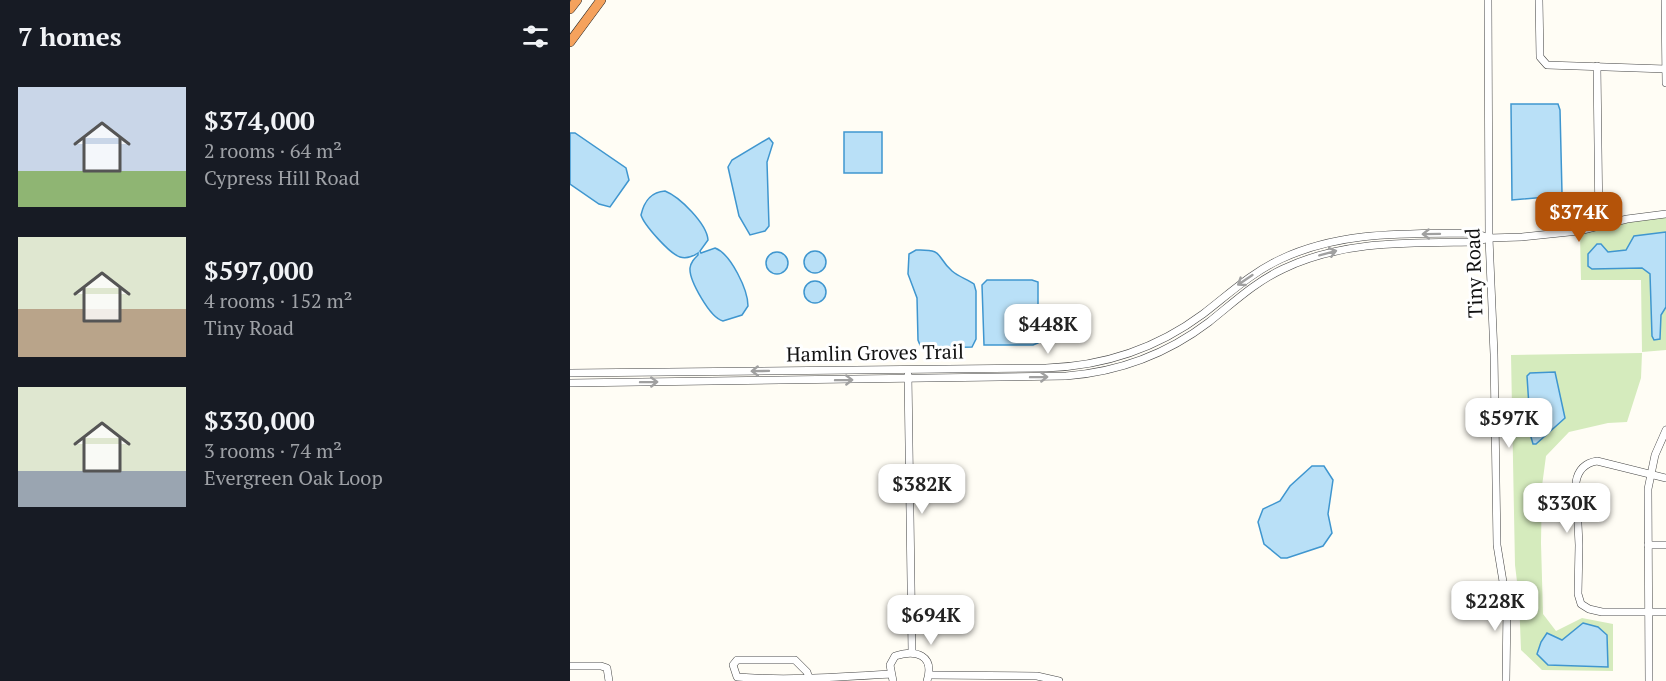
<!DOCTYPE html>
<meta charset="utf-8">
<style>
:root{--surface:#171b24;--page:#242831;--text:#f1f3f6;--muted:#9ea1a6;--accent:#b45309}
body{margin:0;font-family:"PT Serif",serif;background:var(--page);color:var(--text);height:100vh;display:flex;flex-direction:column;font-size:22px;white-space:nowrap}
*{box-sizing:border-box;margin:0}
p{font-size:20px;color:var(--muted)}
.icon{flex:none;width:33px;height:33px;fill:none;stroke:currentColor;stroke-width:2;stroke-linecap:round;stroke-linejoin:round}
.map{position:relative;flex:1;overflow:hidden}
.side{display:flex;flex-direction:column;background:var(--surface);width:570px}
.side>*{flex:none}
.price{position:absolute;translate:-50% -51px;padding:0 14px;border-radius:12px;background:#fff;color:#222;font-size:20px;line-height:39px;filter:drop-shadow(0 2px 3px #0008)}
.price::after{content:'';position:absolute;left:50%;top:36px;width:18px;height:14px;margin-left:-9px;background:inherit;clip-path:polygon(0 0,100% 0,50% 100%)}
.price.selected{background:var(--accent);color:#fff}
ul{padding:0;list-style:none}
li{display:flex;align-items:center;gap:18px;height:150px;padding:0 18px}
li span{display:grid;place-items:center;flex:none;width:168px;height:120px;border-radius:0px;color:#555}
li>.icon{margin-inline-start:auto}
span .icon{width:72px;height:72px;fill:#fffc;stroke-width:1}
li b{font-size:26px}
h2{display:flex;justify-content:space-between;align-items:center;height:72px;padding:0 18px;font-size:26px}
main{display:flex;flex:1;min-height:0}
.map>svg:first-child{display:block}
</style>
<main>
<section class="side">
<h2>7 homes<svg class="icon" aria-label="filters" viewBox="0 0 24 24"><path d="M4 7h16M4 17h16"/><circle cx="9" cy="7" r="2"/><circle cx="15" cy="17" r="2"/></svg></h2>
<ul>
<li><span style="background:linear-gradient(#c9d6e8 70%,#8fb573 0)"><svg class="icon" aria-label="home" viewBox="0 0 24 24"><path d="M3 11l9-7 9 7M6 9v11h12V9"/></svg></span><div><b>$374,000</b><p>2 rooms · 64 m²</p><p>Cypress Hill Road</p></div></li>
<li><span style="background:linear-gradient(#dfe7d0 60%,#b9a48a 0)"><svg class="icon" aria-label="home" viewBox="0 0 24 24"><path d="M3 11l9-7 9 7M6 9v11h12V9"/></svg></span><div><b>$597,000</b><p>4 rooms · 152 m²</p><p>Tiny Road</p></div></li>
<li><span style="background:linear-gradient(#dfe7d0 70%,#9aa5b1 0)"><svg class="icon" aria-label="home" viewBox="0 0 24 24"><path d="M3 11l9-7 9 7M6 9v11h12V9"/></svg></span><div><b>$330,000</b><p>3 rooms · 74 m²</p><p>Evergreen Oak Loop</p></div></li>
</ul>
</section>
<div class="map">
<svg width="1096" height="681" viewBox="0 0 1096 681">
<rect width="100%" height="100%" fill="#fffdf5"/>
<g fill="#d5ebbd">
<polygon points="1096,217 1096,350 1072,352 1071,280 1011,280 1010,234 1065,221"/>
<polygon points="1072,353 1071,378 1057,422 1038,423 999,432 976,456 972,486 971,543 973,614 986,631 1012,618 1043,624 1043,671 972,670 951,650 949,598 945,565 941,355"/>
</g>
<g fill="#b9e0f7" stroke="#3f96cf" stroke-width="1.5">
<polygon points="941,104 988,104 990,110 992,193 988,196 942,200"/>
<rect x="274" y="132" width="38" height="41"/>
<polygon points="0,133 5,133 56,168 59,180 40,207 29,204 0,184"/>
<polygon points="199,138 203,143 197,162 199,226 195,231 180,235 169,216 158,167 162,160"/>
<path d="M95 191C110 197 137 224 138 240L130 251 131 253 145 248C161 254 178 290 178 306L172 315 153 321C140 318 119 280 120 268 121 262 124 259 128 255V253C122 257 117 259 110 257 100 254 74 225 71 215 74 202 80 192 95 191Z"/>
<polygon points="1096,232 1096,307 1091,315 1090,339 1084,340 1082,336 1080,274 1072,268 1022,269 1018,266 1018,254 1027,244 1031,244 1038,252 1056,250 1064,236"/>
<path d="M346 250C375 249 365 256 382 271 389 277 397 279 404 284L406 291V339L402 347 357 348 350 345 348 340 347 298 338 274 339 254Z"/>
<circle cx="245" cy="262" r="11"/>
<circle cx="207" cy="263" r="11"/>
<polygon points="417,280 462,280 468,282 468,343 463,345 414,345 412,285"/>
<circle cx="245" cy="292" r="11"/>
<polygon points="985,372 995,418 966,444 963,444 961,437 957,376 960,373"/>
<polygon points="742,466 754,466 763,480 758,514 762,533 753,546 717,558 711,558 694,544 688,522 693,509 710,501 720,486"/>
<polygon points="1013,623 1028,627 1037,635 1038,667 978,665 967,654 971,642 977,633 992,640"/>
</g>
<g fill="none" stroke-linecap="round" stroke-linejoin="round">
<g stroke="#444" stroke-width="8">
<g id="minor">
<polyline points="918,0 919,238 924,354 927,545 937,606 936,681"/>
<polyline points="969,0 970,57 977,65 1096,69"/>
<polyline points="1095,0 1096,83"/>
<polyline points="1027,66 1029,226"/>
<path d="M0 373 476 368C535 366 586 349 633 314 659 294 681 273 711 259 773 230 839 234 905 233L919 238"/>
<polyline points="338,375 342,652"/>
<path d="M0 383 496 376C548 372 597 354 639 322 663 303 685 282 713 269 773 240 840 243 906 242L919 238 952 237 1009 231 1057 219 1096 214"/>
<path d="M1096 478 1027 461C1015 463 1008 470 1006 482L1009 545 1008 594 1011 604 1019 609 1032 612H1096"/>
<polyline points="1078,545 1096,545"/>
<polyline points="0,666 31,666 37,668 39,681"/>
<polyline points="359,675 467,676 489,681"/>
<path d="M239 678 237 672 225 660H167L163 665 167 677C217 681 271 677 321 674"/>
<path d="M323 681 320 665 325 656C346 649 365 655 357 681"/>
<polyline points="1079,681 1078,489 1085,455 1096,430"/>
</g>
</g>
<g stroke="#222" stroke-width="10">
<g id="highway">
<polyline points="0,9 7,0"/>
<polyline points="0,42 31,0"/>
</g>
</g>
<use href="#minor" stroke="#fff" stroke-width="7"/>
<use href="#highway" stroke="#f5a25d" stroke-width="9"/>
</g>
<defs><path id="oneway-shaft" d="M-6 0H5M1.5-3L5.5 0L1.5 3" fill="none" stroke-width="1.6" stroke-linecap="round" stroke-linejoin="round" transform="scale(1.5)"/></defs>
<g stroke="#a0a0a0">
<use href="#oneway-shaft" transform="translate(861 234) rotate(179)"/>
<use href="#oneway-shaft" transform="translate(758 253) rotate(-15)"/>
<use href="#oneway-shaft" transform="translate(675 280) rotate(146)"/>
<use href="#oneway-shaft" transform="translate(190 371) rotate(179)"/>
<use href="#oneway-shaft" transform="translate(469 377) rotate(-1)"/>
<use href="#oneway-shaft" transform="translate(274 380) rotate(-1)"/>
<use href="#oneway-shaft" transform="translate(79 382) rotate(-1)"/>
</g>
<g text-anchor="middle" stroke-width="6" stroke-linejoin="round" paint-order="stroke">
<g font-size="20" fill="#111" stroke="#fff">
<text transform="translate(904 273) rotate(-92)" y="7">Tiny Road</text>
<text transform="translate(305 353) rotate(-1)" y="7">Hamlin Groves Trail</text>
</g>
</g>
</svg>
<b class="price selected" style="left:1009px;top:243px">$374K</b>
<b class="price" style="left:478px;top:355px">$448K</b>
<b class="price" style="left:939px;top:449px">$597K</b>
<b class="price" style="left:352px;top:515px">$382K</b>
<b class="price" style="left:997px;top:534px">$330K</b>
<b class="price" style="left:925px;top:632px">$228K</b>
<b class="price" style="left:361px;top:646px">$694K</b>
</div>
</main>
